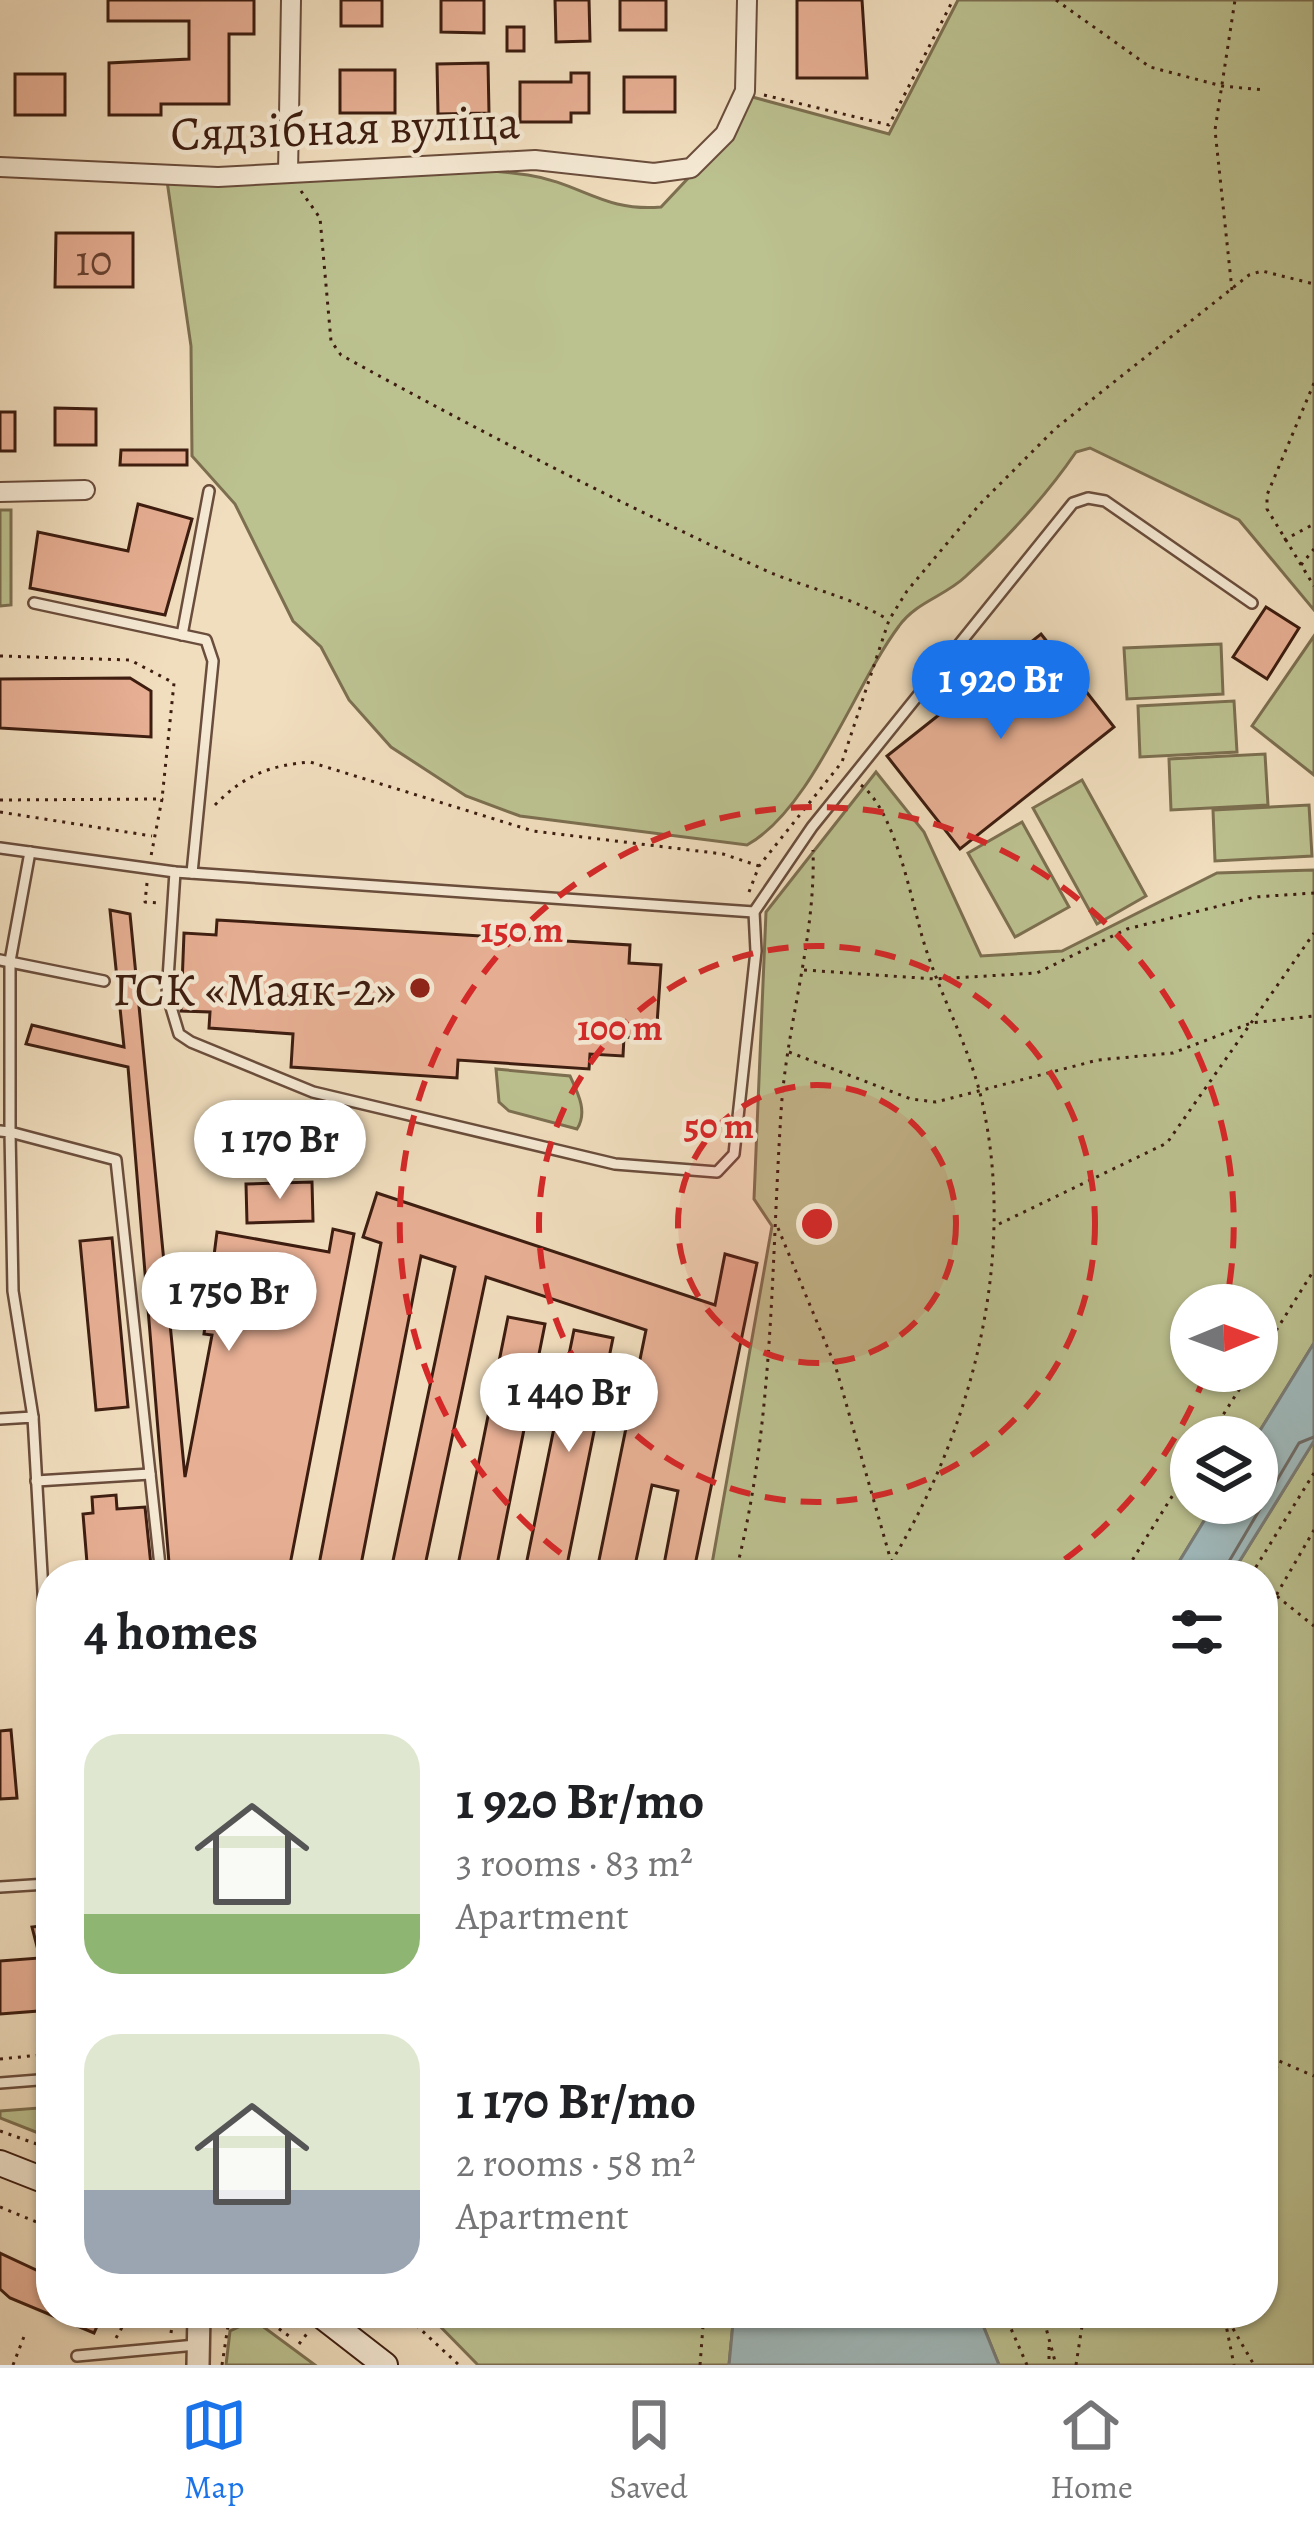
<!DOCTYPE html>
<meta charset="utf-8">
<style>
:root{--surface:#fff;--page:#f6f6f6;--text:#202124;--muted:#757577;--line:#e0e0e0;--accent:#1a73e8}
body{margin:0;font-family:Alegreya,serif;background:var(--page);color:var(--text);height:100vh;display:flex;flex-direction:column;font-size:45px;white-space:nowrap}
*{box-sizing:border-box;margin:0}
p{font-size:39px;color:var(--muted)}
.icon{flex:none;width:66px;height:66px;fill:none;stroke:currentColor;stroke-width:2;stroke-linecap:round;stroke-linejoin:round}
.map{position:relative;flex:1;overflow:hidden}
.drawer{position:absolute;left:36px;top:1560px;width:1242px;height:768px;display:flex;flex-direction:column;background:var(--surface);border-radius:48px;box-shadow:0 3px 9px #0004}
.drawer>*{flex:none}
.needle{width:78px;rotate:89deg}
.controls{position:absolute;left:1170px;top:1284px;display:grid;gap:24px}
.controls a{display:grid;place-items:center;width:108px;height:108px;border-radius:50%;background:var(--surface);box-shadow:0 3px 9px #0004;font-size:60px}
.price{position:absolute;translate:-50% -102px;padding:0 27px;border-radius:42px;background:#fff;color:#222;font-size:39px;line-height:78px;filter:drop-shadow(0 3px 6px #0008)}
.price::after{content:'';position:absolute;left:50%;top:72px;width:36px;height:27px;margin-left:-18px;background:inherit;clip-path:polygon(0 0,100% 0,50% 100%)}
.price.current{background:var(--accent);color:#fff}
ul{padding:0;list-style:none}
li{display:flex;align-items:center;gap:36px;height:300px;padding:0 48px}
li span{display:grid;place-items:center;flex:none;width:336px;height:240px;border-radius:36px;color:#555}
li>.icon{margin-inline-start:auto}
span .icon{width:144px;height:144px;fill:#fffc;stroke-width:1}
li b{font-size:51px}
h2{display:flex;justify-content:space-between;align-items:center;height:144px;padding:0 48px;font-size:51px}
.menu{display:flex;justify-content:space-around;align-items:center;height:168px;border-top:3px solid var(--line);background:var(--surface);font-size:33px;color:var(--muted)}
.menu a{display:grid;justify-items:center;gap:6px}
.menu .current{color:var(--accent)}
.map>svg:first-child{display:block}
</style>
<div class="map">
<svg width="1314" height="2365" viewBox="0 0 1314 2365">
<rect width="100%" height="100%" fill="#f1debe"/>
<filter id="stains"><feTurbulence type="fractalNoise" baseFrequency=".00167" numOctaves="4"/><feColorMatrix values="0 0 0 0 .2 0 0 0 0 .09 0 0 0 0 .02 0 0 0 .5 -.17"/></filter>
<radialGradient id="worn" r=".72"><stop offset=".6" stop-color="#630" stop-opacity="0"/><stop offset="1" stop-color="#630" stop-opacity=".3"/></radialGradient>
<g fill="#bcc190" stroke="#7c6f50" stroke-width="3" fill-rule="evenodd">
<path d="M958 0H1314V610L1239 520 1090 448 1076 452C1046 496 1004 541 965 577 945 596 916 602 899 626 854 686 812 809 747 845L520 816 466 796 391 747 349 700 321 647 293 621 235 504 192 456 191 346 166 174C285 171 410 158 528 175 581 183 603 212 661 207L708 157 745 95 889 134Z"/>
<polygon points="0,510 11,510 11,605 0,606"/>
<polygon points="1314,636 1314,775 1252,726"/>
<polygon points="1221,644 1223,694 1127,699 1124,648"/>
<polygon points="1234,701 1237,752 1140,757 1138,706"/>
<polygon points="1265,754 1268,805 1171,810 1169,759"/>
<path d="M876 772 924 832 981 956 1062 951 1217 873 1314 870V1343L1256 1437H1191V1503H1215L1171 1575H710L772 1226 754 1199 766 912ZM1191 1305H1257V1371H1191Z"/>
<polygon points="1082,780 1146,896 1097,924 1033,808"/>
<polygon points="1309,805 1312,856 1215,861 1213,810"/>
<polygon points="1022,822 1069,907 1015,937 968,853"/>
<path d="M496 1069 570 1076C578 1093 588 1112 577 1129L509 1111 499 1102Z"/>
<polygon points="1314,1441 1314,2365 999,2365 978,2313 1263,2313 1263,2064 1278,2068 1263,2061 1263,1575 1231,1575"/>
<polygon points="51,2107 51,2138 0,2118 0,2111"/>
<polygon points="427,2313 734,2313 729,2365 478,2365"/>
<polygon points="254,2320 315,2365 226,2365 230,2331"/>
</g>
<g fill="#9fb9bc" stroke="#787b77" stroke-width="3">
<polygon points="1314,1343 1314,1441 1231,1575 1171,1575 1215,1503 1257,1503 1256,1437"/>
<polygon points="734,2313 978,2313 999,2365 729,2365"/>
</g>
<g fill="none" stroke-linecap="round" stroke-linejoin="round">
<polyline stroke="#6e6b66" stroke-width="3" points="1221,1575 1299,1443 1314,1437"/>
</g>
<g fill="#e8b095" stroke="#3d1d10" stroke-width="3">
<polygon points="108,0 254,0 254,34 229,34 229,104 161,104 161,115 109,115 109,63 189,59 189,21 108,21"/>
<rect x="341" y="0" width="41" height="26"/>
<polygon points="441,0 484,0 484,33 441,32"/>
<polygon points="555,0 589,0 590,41 556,42"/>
<rect x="620" y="0" width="46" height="30"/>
<polygon points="797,0 862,0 867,78 797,78"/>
<rect x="507" y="27" width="17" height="24"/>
<polygon points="488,63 489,113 438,114 437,64"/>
<rect x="340" y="70" width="55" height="43"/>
<polygon points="571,73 589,73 589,113 571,113 571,122 520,122 520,82 571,82"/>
<rect x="15" y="74" width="50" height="41"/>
<rect x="624" y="77" width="51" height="35"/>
<polygon points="56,233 133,233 133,287 55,287"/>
<polygon points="55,408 96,409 96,445 55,445"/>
<rect x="0" y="412" width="15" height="39"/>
<polygon points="121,450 187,450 187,465 120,465"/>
<polygon points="138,504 192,519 165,615 30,588 38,532 128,551"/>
<polygon points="1266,607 1299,628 1267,679 1233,657"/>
<polygon points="1041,634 1114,727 960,849 887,756"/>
<polygon points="130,678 151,691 151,737 0,728 0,679"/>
<polygon points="110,910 130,914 185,1477 212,1335 204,1334 217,1232 329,1252 333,1229 354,1234 288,1575 170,1575 128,1067 26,1044 32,1025 124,1047"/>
<polygon points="217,920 630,945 629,963 661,965 656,1039 624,1037 623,1056 590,1054 589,1069 458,1060 457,1078 291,1067 293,1034 209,1028 210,1012 181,1011 184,933 216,935"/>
<polygon points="312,1182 313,1221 247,1223 246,1184"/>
<polygon points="377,1193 715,1305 725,1254 757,1263 693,1575 662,1575 678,1491 652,1485 633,1575 596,1575 646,1330 486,1277 423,1575 390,1575 455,1267 421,1256 359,1575 317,1575 381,1243 363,1237"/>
<polygon points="112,1238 128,1407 96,1410 80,1241"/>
<polygon points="508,1317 545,1324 495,1575 456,1575"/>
<polygon points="574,1330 613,1338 565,1575 524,1575"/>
<polygon points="116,1495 117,1509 145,1507 152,1575 88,1575 83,1514 93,1513 92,1497"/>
<polygon points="11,1730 17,1798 0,1799 0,1731"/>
<polygon points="51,1925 51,2010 0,2014 0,1961 40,1958 32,1927"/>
<polygon points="0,2253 51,2277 51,2313 103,2313 94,2333 10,2298 0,2289"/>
</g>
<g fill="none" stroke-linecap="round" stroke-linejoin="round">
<g stroke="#6a4d3c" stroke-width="14">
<g id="service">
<polyline points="34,603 206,640 213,661 192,873"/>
<polyline points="182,635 209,491"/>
<polyline points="0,848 175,872 754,912"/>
<polyline points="30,852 10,961 10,1132 116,1160 161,1575"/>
<polyline points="175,872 167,994 179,1034 191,1042 313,1092 615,1164 717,1172 734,1154 756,951 754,912 812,827 1073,503 1088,498 1105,501 1252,603"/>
<polyline points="0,960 104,981"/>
<polyline points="0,1131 10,1132 13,1291 33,1417"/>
<polyline points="0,1419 33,1417 51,1731"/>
<polyline points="36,1481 150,1474"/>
<polyline points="0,1887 47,1884 51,1836"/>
<polyline points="0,2083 51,2079"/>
<polyline points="77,2356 196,2345"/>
</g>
</g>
<g stroke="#6a4d3c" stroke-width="22">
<g id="minor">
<polyline points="0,167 218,177 535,160 654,173 691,168 725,134 745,91 747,0"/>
<polyline points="288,173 291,0"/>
<polyline points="0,492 85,490"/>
</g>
</g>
<g stroke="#6a4d3c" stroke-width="26">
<polyline id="tertiary" points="198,2365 199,2313"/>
</g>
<g stroke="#3d1d10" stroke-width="28">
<g id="secondary">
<polyline points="0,2163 51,2183"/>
<polyline points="318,2313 385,2365"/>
</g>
</g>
<g stroke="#3d1d10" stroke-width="3" stroke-dasharray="3 6" stroke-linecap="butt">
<polyline points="1056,0 1150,67 1222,86 1264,90"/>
<polyline points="764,95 889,125 953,0"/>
<path d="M301 191 320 218 331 341 341 355C479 431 617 502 760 568 803 588 846 594 887 619"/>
<polyline points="1232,290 1215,130 1235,0"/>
<polyline points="1314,383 1267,495 1267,509 1314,586"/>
<polyline points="1284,540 1314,524"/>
<polyline points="1301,565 1314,549"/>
<polyline points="0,656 130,660 174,683 162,799"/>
<path d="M861 785C896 812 911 900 924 943 940 995 968 1044 981 1097 1019 1257 971 1438 883 1575"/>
<polyline points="0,800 162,799 151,856"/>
<path d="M215 805C243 776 270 765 310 762L533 831 723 854 759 866"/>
<polyline points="0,812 152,836"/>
<polyline points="147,883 145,902 159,903"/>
<polyline points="749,892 759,866 842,762 889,620 907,591 980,504 1056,428 1249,275 1262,271 1314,284"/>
<polyline points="804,970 935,979 1037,973 1127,929 1255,897 1314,893"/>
<polyline points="789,1052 911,1099 936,1102 1098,1060 1173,1053 1251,1023 1314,1016"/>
<polyline points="999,1224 1167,1143 1314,933"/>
<polyline points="778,1228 836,1368 895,1575"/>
<polyline points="1257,1361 1314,1270"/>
<polyline points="1209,1437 1251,1371"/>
<path d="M735 1575C774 1425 771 1267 781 1113 786 1025 816 939 813 850"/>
<polyline points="1123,1575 1191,1466"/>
<polyline points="1251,1575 1314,1473"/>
<polyline points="1263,1585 1314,1626"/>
<polyline points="1263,1618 1314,1530"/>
<polyline points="1263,2054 1314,2076"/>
<polyline points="0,2059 51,2054"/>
<polyline points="0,2131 51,2149"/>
<polyline points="0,2207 51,2228"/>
<polyline points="257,2313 293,2339"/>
<polyline points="403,2313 459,2365"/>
<polyline points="1004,2313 1027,2365"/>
<polyline points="1042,2313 1056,2365"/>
<polyline points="1224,2313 1254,2365"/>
<polyline points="1225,2320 1234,2365"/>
<polyline points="171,2333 174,2313"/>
<polyline points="116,2338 130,2313"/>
<polyline points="299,2344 309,2331"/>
<polyline points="1049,2347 1049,2365"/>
<polyline points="13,2365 25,2334"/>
<polyline points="222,2365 230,2313"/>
<polyline points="700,2365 704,2313"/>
<polyline points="1076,2365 1084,2313"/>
</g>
<use href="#service" stroke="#f6ead5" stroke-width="9"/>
<use href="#minor" stroke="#f6ead5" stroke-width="18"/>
<use href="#tertiary" stroke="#f6ead5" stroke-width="21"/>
<use href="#secondary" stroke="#f6ead5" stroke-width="24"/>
</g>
<circle cx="817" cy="1224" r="139" fill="#d62828" fill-opacity=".12"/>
<g fill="none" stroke="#d62828" stroke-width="6" stroke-dasharray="21 15">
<circle cx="817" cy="1224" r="139"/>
<circle cx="817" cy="1224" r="278"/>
<path d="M1206 1373A417 417 0 0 1 1044 1574M590 1574A417 417 0 1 1 1226 1304"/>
</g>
<circle fill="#8f2418" stroke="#f6ead5" stroke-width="4.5" cx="420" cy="988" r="12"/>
<g text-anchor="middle" stroke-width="9" stroke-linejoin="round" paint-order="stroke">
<g font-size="42" fill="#684231">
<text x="94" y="275">10</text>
</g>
<g font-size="48" fill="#3d1d10" stroke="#f6ead5">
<text transform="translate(345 127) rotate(-2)" y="17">Сядзібная вуліца</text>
</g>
<g font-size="48" fill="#3d1d10" stroke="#f6ead5" text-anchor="end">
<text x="396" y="1005">ГСК «Маяк-2»</text>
</g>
</g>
<circle cx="817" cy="1224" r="18" fill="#d62828" stroke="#f6ead5" stroke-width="6"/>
<g font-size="36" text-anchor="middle" font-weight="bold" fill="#d62828" stroke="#f6ead5" stroke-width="9" stroke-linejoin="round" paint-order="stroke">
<text x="522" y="942">150 m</text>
<text x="620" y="1040">100 m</text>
<text x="719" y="1138">50 m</text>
</g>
<rect width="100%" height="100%" filter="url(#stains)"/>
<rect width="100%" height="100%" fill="url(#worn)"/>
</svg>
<div class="controls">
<a><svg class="needle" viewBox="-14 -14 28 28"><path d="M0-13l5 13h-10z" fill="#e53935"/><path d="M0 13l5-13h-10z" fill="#757577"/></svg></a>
<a><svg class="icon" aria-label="layers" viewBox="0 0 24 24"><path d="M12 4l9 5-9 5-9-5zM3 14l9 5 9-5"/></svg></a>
</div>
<b class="price current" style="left:1001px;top:742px">1 920 Br</b>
<b class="price" style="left:280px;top:1202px">1 170 Br</b>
<b class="price" style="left:229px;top:1354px">1 750 Br</b>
<b class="price" style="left:569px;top:1455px">1 440 Br</b>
<section class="drawer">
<h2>4 homes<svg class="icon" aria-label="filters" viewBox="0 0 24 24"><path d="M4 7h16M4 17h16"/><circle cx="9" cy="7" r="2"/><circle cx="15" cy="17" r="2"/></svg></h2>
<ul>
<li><span style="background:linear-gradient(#dfe7d0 75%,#8fb573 0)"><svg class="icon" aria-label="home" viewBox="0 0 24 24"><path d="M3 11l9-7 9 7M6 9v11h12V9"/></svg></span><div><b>1 920 Br/mo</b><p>3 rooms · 83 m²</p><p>Apartment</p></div></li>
<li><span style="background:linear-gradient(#dfe7d0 65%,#9aa5b1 0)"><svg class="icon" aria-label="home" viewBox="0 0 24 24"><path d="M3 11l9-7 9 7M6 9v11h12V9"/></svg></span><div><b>1 170 Br/mo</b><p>2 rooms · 58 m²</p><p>Apartment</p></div></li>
</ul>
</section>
</div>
<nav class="menu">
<a class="current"><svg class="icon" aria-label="map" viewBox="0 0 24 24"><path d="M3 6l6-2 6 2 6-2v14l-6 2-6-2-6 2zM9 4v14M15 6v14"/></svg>Map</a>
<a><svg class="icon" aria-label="saved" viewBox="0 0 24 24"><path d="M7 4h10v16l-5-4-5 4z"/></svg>Saved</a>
<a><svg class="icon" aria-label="home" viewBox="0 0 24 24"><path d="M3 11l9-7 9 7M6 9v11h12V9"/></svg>Home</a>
</nav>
